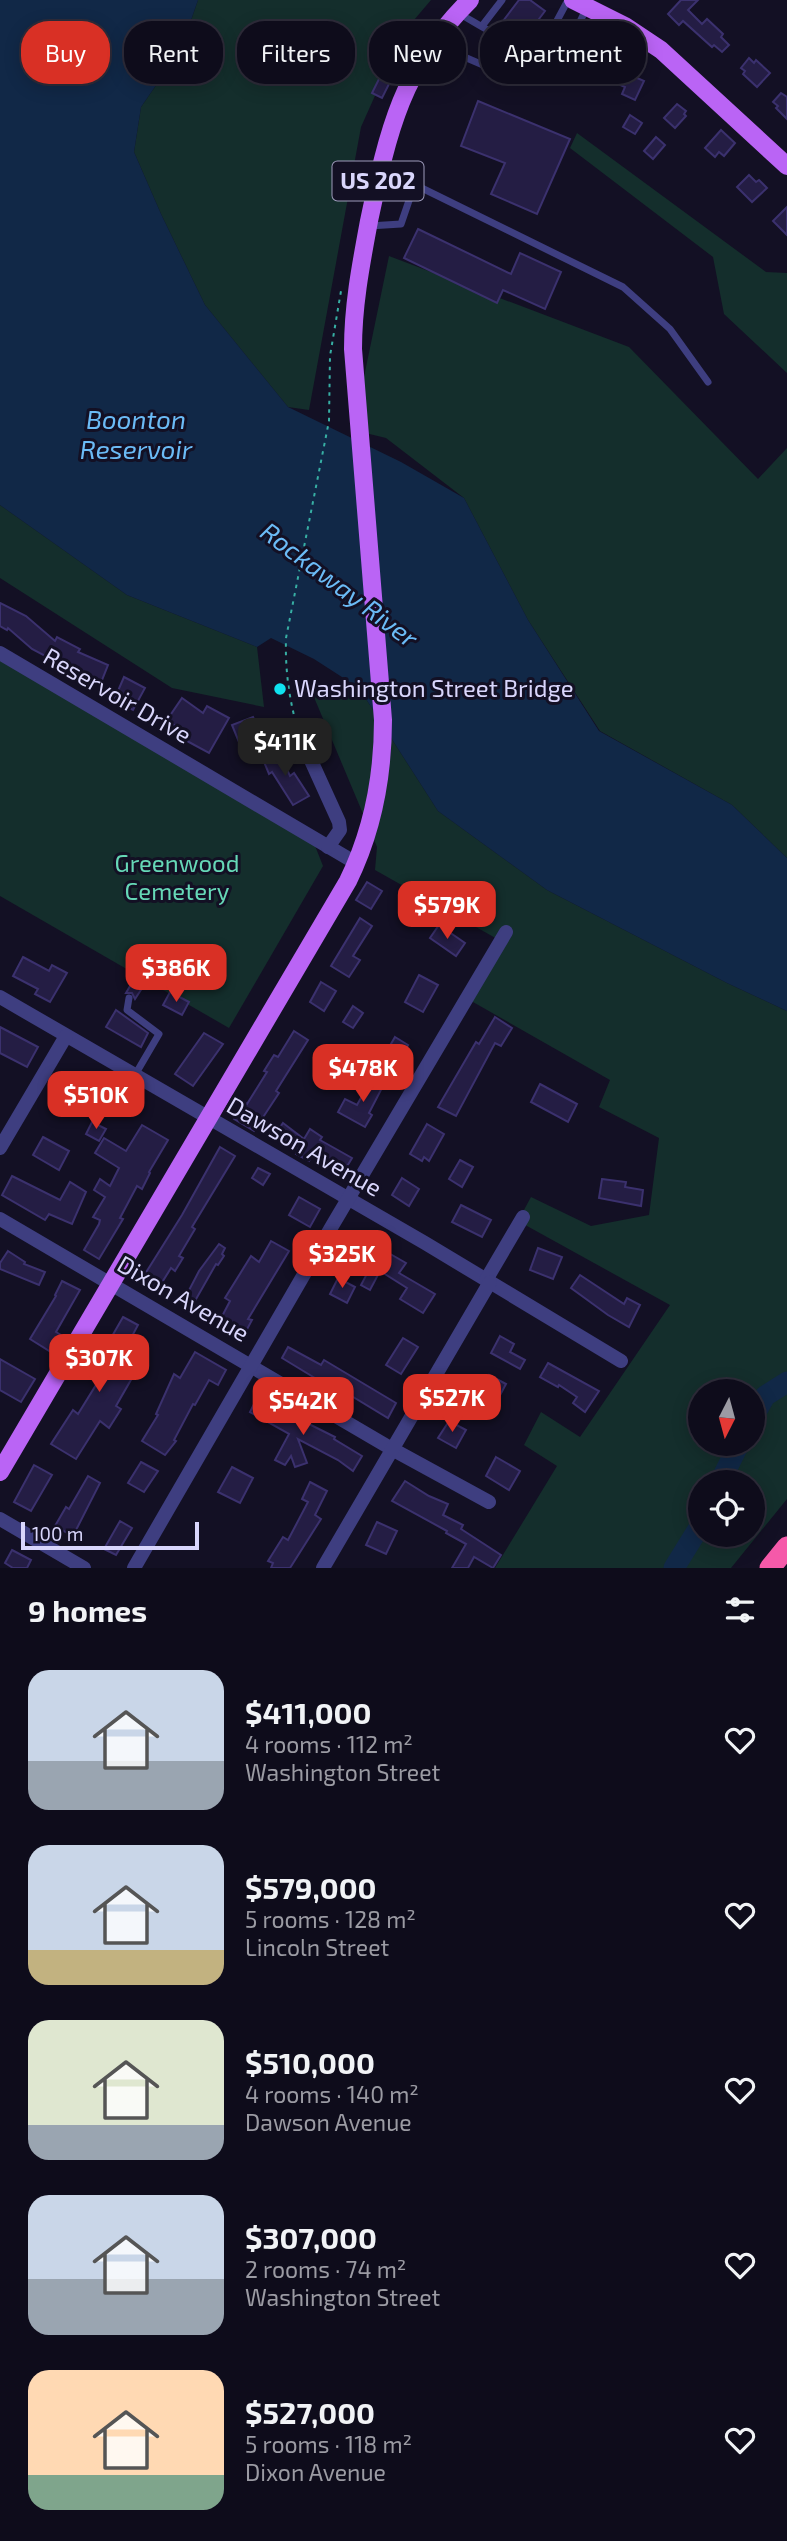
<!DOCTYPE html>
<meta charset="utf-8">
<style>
:root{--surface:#0e0c1b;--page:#171524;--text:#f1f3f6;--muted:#9b9ba3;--line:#2e2c3a;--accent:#d93025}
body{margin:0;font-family:"Exo 2",sans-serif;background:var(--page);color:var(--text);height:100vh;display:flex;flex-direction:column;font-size:26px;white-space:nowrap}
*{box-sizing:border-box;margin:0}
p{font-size:23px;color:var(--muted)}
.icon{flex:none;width:38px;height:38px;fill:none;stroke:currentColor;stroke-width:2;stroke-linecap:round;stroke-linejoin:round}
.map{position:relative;height:1568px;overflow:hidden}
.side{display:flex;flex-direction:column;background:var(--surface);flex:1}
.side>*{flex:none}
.top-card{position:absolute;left:21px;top:21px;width:746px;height:63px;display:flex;gap:14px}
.needle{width:46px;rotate:186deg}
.buttons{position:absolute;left:688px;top:1379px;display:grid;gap:14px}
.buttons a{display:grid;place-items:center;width:77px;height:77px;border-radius:50%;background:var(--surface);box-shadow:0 4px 18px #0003,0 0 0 2px var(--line);font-size:35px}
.scale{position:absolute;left:21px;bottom:18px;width:178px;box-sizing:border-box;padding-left:7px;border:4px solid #d9d6fc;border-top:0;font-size:19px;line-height:24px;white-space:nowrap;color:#d9d6fc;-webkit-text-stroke:5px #131024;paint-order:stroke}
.price{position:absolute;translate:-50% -60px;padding:0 16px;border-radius:14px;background:var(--accent);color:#fff;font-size:23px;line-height:46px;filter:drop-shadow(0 2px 4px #0008)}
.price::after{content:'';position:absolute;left:50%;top:42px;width:21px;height:16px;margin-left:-10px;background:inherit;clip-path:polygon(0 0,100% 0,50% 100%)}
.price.on{background:#222;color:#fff}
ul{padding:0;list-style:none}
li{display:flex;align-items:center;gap:21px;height:175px;padding:0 28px}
li span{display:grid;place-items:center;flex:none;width:196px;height:140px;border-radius:21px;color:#555}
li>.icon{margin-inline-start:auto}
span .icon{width:84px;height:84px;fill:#fffc;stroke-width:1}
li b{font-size:30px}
h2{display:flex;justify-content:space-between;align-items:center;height:84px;padding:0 28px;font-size:30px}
.chip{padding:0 24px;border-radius:28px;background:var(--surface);box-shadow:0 4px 18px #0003,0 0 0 2px var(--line);font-size:24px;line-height:63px}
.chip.on{background:var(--accent);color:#fff}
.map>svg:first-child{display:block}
</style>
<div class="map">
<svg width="787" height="1568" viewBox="0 0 787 1568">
<rect width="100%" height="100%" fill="#131024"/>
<g fill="#142e2c" fill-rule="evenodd">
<polygon points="198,0 431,0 403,33 361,127 309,410 288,407 205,305 161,214 134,152 141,107 181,49"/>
<polygon points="577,133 766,272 787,273 787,373 724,314 713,257 570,148"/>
<polygon points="389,256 629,347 758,479 787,448 787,858 732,805 600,731 528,620 464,498 386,438 353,430"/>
<polygon points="0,505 127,595 257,647 264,707 172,688 0,578"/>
<polygon points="0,655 310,833 323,866 229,1028 0,896"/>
<path d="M308 683 359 688 438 811 547 890 727 983 787 1011V1499L731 1568H495L557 1466 524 1445 541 1412 580 1437 670 1305 518 1221 531 1197 591 1226 649 1215 659 1138 599 1107 610 1080 466 998 499 940 375 870 377 847ZM700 1391H752V1444H700ZM700 1482H752V1535H700Z"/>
</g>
<polygon fill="#112847" points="0,0 198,0 181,49 141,107 134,152 161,214 205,305 288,407 401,462 464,498 528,620 599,731 732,805 787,858 787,1011 727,983 547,890 438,811 359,688 314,659 271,638 257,647 127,595 0,505"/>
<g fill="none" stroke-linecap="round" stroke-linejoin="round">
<g stroke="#112847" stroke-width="21">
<polyline points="752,1419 765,1396 787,1382"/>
<polyline points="720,1482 739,1444"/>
<polyline points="674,1568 700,1526"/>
</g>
</g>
<g fill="#241d44" stroke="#3b316e" stroke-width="2">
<polygon points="519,0 530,0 545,11 539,19 547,25 536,39 529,33 525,38 503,21"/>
<polygon points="681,0 698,0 688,10 702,24 707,19 723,34 721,37 729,45 722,52 714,45 712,47 683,21 679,25 668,14"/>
<polygon points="594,49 610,56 603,71 584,62 590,50 593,51"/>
<polygon points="749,58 754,63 756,60 770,73 757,87 743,74 745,71 741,68"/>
<polygon points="382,73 392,78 382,98 372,93"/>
<polygon points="626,73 644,81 635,100 622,94 625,87 618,84 622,75 625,76"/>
<polygon points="781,93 787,97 787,119 776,108 778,106 773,102"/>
<polygon points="478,101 570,139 537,214 491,194 505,163 461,146"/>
<polygon points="677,104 686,111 684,114 686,116 675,128 664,118"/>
<polygon points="630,115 642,123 635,134 623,127"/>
<polygon points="721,130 735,143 724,156 719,152 715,157 705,148"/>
<polygon points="656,137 665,145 653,159 644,151"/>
<polygon points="749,175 756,182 759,180 767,188 752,202 737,187"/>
<polygon points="787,207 787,235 773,221"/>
<polygon points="418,229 511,274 520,253 561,272 545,309 503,290 497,303 404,258"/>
<polygon points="0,603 26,616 55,641 57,637 80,649 78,652 108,665 100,685 32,649 8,628 7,630 0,626"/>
<polygon points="124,677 145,688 133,710 114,700"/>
<polygon points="182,698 203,713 207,706 229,718 209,753 187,741 190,736 167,720"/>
<polygon points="253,717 262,738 241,747 232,725"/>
<polygon points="278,750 290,776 294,773 309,796 293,805 272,772 269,774 262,757"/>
<polygon points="367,882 382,891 371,909 356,900"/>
<polygon points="360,918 372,926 353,956 360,960 349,977 331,966"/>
<polygon points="439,925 465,943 456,956 430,938"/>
<polygon points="23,957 49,971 52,965 67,973 50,1002 35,994 38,989 13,976"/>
<polygon points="419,975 438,985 423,1012 405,1002"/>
<polygon points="136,976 146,982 135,999 132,993 126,993"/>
<polygon points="321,982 336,991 324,1011 310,1002"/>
<polygon points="170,992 189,1002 182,1015 163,1005"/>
<polygon points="353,1006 363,1013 353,1028 343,1022"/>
<polygon points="116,1010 148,1033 141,1047 106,1027"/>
<polygon points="495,1017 512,1028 501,1046 495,1043 456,1116 438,1107 476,1042 479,1044"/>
<polygon points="0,1027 38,1047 27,1067 0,1053"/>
<polygon points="294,1031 308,1040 276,1091 279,1093 254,1131 234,1119 244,1102 247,1104 267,1072 264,1071 274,1055 278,1057"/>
<polygon points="204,1033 223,1044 193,1086 175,1074"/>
<polygon points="395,1037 408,1045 393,1069 377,1060 385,1047 388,1049"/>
<polygon points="75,1076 98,1089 87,1107 64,1094"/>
<polygon points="372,1078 384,1084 369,1113 372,1115 365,1127 338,1112 345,1099 357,1105"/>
<polygon points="540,1084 577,1104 568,1122 531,1102"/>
<polygon points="92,1122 106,1129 99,1141 86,1134"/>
<polygon points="283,1123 304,1139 310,1129 322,1137 320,1140 352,1158 343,1173 312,1155 309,1161 296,1154 298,1149 276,1133"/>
<polygon points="427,1124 444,1134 429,1161 424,1157 422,1161 410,1154"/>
<polygon points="142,1125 168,1140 149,1172 150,1173 142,1189 137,1186 120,1218 123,1219 99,1259 84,1250 99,1224 100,1220 93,1217 105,1197 94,1190 100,1179 110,1186 119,1168 95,1153 104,1138 126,1151"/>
<polygon points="43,1137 69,1151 59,1170 33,1155"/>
<polygon points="220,1147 235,1156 192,1227 195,1229 179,1256 183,1258 175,1271 171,1268 156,1292 140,1282 182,1215"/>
<polygon points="460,1160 473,1167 462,1187 449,1179"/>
<polygon points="258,1168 270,1174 263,1185 252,1178"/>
<polygon points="12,1176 60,1200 70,1182 86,1192 72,1224 49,1214 45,1220 2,1195"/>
<polygon points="402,1178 419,1189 409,1206 392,1195"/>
<polygon points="602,1179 626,1182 625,1187 643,1190 641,1206 599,1198"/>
<polygon points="299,1197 320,1209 310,1227 289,1215"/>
<polygon points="461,1205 491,1220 482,1237 452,1222"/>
<polygon points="357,1235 406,1263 399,1273 435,1294 423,1313 400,1299 407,1288 380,1271 370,1290 361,1285 369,1270 345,1256"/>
<polygon points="271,1241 289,1251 248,1319 252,1320 244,1335 219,1322 230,1301 225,1298 251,1256 259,1262"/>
<polygon points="219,1244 225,1248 222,1254 224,1256 218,1265 216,1264 195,1301 186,1296 199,1271"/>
<polygon points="538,1248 562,1257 553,1279 530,1270"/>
<polygon points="8,1251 25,1262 24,1264 45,1272 39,1285 0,1269 0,1263"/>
<polygon points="580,1275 624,1304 627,1298 640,1305 629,1327 608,1315 571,1288"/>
<polygon points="338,1278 355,1287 347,1303 330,1294"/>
<polygon points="62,1281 80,1290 56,1332 61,1335 51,1352 30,1339 56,1296 55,1295"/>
<polygon points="123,1317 138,1325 122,1355 125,1357 118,1370 132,1378 116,1406 121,1409 109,1428 100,1421 76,1459 51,1444 73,1410 78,1414 99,1380 92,1376 104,1354 100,1351 108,1336 111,1338"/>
<polygon points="500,1336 514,1344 510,1352 525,1360 520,1369 491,1353"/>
<polygon points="403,1338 418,1347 401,1374 386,1365"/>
<polygon points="288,1347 321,1365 324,1360 396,1403 388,1418 335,1386 333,1389 282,1358"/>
<polygon points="195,1352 226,1370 218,1385 209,1380 195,1405 193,1404 174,1440 176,1441 165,1455 142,1441 158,1415 156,1414 174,1374 180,1378"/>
<polygon points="0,1359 35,1379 21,1402 0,1390"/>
<polygon points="548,1363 599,1391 585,1412 573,1403 577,1397 559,1385 558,1387 540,1377"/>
<polygon points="489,1375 506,1384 499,1397 492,1393 489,1397 480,1392"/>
<polygon points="257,1398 335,1437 334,1439 362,1456 353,1471 338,1460 298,1439 307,1463 295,1467 291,1456 285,1465 275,1460 289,1434 250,1412"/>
<polygon points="449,1421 466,1430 456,1448 438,1438"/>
<polygon points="496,1457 520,1471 509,1490 486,1476"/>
<polygon points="141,1462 158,1471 144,1492 128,1483"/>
<polygon points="34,1465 52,1475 31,1511 14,1502"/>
<polygon points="232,1467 253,1478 240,1503 218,1492"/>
<polygon points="88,1476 100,1483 73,1536 55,1526 66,1507 69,1509"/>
<polygon points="405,1481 429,1496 448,1504 443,1515 463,1525 461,1529 501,1555 493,1568 474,1557 468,1568 452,1568 466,1544 446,1533 447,1531 392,1501"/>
<polygon points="310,1482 327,1491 315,1515 321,1519 290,1568 271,1568 273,1563 268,1561 283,1537 288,1540 308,1502 302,1499"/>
<polygon points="120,1521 132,1528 116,1555 104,1549"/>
<polygon points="377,1522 397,1531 386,1554 366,1545"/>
<polygon points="12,1550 31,1560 27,1568 13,1568 5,1563"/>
</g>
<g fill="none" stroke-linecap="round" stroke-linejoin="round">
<path stroke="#37afa4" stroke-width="2" stroke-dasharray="3.5 5" stroke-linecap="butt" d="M300 729 297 727C289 698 285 669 286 638L329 421 330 356 341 291"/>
<g stroke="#3e3e80" stroke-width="7">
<path d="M458 13C477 23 525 57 544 45L568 0"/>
<polyline points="482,26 502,0"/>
<path d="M434 44 511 77C532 81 535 62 544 46"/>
<polyline points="556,72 587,7"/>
<polyline points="381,168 623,287 670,329 708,382"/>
<polyline points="369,226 401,224 415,183"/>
<polyline points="129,998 127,1010 159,1034 135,1075"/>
</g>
<g stroke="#3e3e80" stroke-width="14">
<polyline points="0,653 356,863"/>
<polyline points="310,738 309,756 339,822 340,830 328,847"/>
<polyline points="0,997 425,1243 621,1361"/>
<polyline points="0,1148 66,1036"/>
<polyline points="0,1219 392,1449 489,1502"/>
<polyline points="486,1280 523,1217"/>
<polyline points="0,1519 84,1568"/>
<polyline points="134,1568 332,1226 506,932"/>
<polyline points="323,1568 490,1282"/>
</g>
<g stroke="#ba64f5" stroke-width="18">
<polyline points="573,0 625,26 661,50 787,166"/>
<path d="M0 1472 348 881C373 830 383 776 383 720L353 349C353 305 361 264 369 221 388 131 402 67 470 0"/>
</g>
<polyline stroke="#f559a9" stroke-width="21" points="770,1568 787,1547"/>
</g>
<circle fill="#0fe2ef" stroke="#131024" stroke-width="2.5" cx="280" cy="689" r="7"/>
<g text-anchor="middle" stroke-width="6" stroke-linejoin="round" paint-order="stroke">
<rect fill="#131024" stroke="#9e9bbb" stroke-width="2" x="332.5" y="161.5" width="91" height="39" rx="5"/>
<g font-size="23" font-weight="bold" fill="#d9d6fc">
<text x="378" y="189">US 202</text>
</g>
<g font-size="24" fill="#d9d6fc" stroke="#131024" text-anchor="start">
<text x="294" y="697">Washington Street Bridge</text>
</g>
<g font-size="24" fill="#d9d6fc" stroke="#131024">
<text transform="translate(117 696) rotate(30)" y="8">Reservoir Drive</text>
<text transform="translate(304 1147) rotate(30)" y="8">Dawson Avenue</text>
<text transform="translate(183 1299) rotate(30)" y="8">Dixon Avenue</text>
</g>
<g font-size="24" fill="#66d8b7" stroke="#131024">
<text x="177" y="872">Greenwood<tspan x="177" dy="28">Cemetery</tspan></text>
</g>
<g font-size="26" font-style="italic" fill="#6bbbf6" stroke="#131024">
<text x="136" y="429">Boonton<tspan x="136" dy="30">Reservoir</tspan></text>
<text transform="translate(339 585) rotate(37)" y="9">Rockaway River</text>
</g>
</g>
</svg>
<div class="buttons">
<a><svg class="needle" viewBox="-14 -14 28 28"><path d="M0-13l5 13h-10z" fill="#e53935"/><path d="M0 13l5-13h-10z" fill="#9b9ba3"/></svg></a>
<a><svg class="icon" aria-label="locate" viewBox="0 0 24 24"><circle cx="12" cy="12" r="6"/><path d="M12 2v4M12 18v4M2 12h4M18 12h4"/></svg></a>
</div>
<div class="scale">100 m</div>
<b class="price on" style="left:285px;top:778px">$411K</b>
<b class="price" style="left:447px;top:941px">$579K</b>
<b class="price" style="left:176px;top:1004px">$386K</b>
<b class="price" style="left:363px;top:1104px">$478K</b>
<b class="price" style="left:96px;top:1131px">$510K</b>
<b class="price" style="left:342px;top:1290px">$325K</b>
<b class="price" style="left:99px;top:1394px">$307K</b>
<b class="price" style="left:452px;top:1434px">$527K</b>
<b class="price" style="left:303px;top:1437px">$542K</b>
<div class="top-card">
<a class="chip on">Buy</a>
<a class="chip">Rent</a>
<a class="chip">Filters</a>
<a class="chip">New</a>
<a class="chip">Apartment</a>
</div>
</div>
<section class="side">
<h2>9 homes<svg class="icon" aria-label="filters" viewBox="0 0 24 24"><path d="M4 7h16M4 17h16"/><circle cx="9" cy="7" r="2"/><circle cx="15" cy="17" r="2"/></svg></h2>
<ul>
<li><span style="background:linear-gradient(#c9d6e8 65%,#9aa5b1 0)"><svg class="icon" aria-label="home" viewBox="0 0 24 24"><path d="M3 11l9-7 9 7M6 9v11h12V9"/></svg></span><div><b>$411,000</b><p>4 rooms · 112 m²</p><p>Washington Street</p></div><svg class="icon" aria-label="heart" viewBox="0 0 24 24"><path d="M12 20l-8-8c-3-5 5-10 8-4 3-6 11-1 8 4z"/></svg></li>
<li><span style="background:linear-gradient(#c9d6e8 75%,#c2b280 0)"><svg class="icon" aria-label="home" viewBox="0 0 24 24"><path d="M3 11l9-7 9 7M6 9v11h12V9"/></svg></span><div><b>$579,000</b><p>5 rooms · 128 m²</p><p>Lincoln Street</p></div><svg class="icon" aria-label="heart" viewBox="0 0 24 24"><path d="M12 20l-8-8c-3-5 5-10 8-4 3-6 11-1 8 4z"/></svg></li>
<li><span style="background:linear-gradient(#dfe7d0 75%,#9aa5b1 0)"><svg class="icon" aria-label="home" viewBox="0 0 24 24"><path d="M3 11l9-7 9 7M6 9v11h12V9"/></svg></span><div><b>$510,000</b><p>4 rooms · 140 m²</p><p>Dawson Avenue</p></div><svg class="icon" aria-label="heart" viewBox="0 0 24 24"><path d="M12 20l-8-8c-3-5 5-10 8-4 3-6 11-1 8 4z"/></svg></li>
<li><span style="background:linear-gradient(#c9d6e8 60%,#9aa5b1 0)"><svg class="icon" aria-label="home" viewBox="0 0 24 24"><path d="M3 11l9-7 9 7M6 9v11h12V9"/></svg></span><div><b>$307,000</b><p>2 rooms · 74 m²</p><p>Washington Street</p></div><svg class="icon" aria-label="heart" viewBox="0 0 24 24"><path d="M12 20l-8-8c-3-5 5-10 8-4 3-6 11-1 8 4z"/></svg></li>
<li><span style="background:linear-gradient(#ffd9b3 75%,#7fa58c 0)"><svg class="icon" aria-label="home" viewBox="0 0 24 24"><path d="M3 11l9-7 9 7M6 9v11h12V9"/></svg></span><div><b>$527,000</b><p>5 rooms · 118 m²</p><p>Dixon Avenue</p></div><svg class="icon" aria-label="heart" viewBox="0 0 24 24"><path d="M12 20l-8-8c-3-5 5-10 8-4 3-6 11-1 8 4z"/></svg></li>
</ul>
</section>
